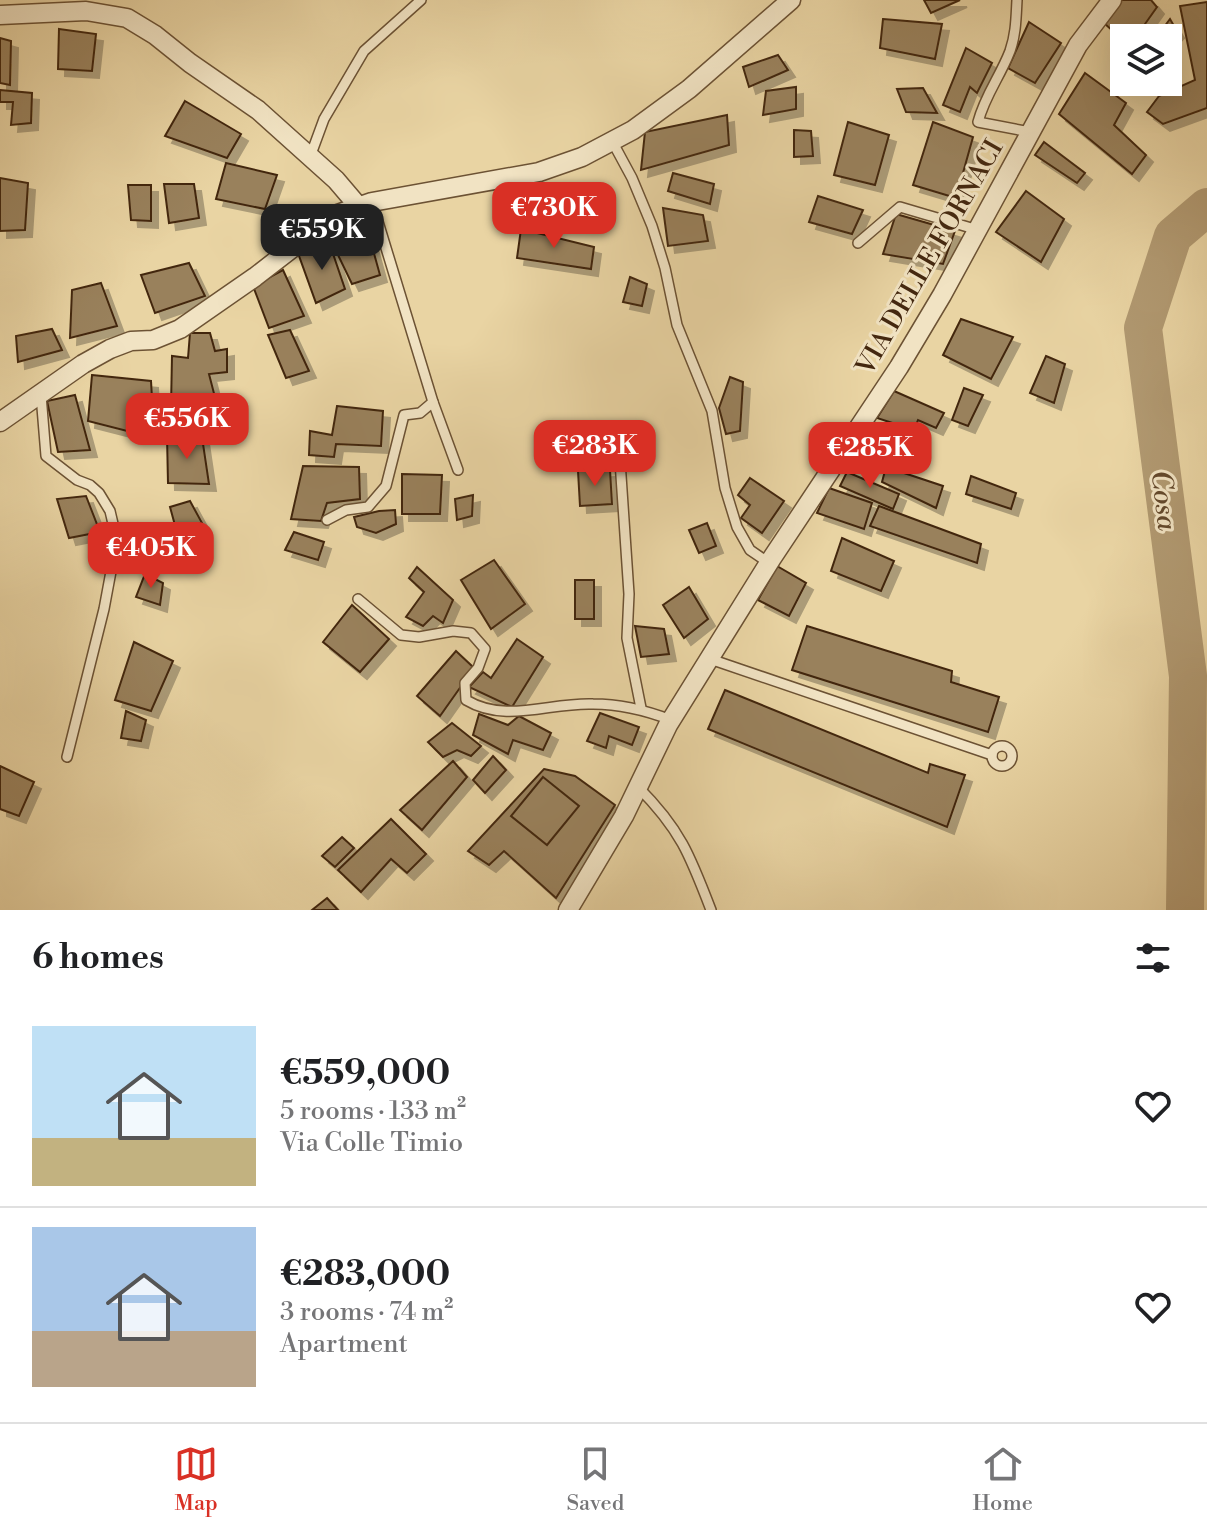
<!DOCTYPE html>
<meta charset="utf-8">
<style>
:root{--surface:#fff;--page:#f2f2f2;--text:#202124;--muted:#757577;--line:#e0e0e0;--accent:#d93025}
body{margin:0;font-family:"Libre Bodoni",serif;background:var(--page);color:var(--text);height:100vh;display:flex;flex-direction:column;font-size:30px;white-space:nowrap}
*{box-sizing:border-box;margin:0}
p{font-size:26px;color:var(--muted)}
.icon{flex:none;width:44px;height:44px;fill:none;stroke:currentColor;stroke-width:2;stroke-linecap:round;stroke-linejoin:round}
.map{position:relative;height:910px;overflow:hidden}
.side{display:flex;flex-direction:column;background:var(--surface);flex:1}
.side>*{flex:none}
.tools{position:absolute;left:1110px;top:24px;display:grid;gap:16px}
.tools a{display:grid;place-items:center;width:72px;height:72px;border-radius:0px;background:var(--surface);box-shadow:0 8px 32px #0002;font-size:40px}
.price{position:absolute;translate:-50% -68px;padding:0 18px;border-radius:16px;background:var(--accent);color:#fff;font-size:26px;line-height:52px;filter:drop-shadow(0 2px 4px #0008)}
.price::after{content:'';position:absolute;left:50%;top:48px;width:24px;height:18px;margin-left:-12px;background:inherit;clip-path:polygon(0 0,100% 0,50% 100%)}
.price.on{background:#222;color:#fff}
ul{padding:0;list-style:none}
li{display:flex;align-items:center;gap:24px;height:200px;padding:0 32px}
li+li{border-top:2px solid var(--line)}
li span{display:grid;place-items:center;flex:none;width:224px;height:160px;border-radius:0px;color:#555}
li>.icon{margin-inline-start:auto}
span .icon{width:96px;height:96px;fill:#fffc;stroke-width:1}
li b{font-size:34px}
h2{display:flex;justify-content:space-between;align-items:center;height:96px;padding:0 32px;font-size:34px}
.menu{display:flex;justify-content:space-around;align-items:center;height:112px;border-top:2px solid var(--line);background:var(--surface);font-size:22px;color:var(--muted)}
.menu a{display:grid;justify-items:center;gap:4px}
.menu .on{color:var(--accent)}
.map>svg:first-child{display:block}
</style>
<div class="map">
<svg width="1207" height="910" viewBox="0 0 1207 910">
<defs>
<filter id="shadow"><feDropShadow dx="7" dy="7" stdDeviation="0" flood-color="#0004"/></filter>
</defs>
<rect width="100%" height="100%" fill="#e9d4a3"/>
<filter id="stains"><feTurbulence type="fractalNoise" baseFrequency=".0025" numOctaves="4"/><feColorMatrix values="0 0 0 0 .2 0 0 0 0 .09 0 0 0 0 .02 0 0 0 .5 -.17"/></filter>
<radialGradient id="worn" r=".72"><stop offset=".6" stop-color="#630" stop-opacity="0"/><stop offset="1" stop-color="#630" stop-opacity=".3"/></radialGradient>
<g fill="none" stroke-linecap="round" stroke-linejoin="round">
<polyline stroke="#b19971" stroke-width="38" points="1185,910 1188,676 1143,328 1173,236 1207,207"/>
</g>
<g fill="#99815c" stroke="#43270f" stroke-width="2" filter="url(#shadow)">
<polygon points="924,0 960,0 931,13"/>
<polygon points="1117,0 1151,0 1157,7 1145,24 1158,35 1170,19 1177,31 1168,41 1168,38 1124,38 1124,41 1104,23"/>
<polygon points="1207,2 1207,108 1163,124 1147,112 1159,96 1195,80 1180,6"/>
<polygon points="883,19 942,24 935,59 880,48"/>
<polygon points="1029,22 1061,43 1035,83 1008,68"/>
<polygon points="59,29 96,34 92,71 58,69"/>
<polygon points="0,38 11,41 10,85 0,83"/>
<polygon points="966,48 992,63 977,93 970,87 960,112 943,105"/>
<polygon points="778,55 788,70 749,87 743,67"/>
<polygon points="1085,73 1126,103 1114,125 1146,155 1132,174 1059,114"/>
<polygon points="796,87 796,109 763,115 766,91"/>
<polygon points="923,88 937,113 906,112 897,89"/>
<polygon points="0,90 32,93 31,123 11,125 13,102 0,102"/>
<polygon points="185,101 241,134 227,158 165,136"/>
<polygon points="727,115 729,145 641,170 645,132"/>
<polygon points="848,122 889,135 875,185 834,175"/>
<polygon points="933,122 973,137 956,198 913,185"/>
<polygon points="794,130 811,131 813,156 794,157"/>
<polygon points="1044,142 1085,173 1077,183 1035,155"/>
<polygon points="226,163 277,175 265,209 216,199"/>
<polygon points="673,173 714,184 710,204 668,191"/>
<polygon points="0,178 28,183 25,230 0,231"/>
<polygon points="164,184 194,184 199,218 169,223"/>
<polygon points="128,185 151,185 151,221 131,220"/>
<polygon points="1026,191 1064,219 1041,262 996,232"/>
<polygon points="818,196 863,210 852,234 809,222"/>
<polygon points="663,208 703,215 708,241 668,246"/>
<polygon points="896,214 955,231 943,264 883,254"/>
<polygon points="365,221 380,275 352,284 326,230"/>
<polygon points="521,229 594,247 591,269 517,258"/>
<polygon points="329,242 345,289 316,303 298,253"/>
<polygon points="189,263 205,296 155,313 141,275"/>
<polygon points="283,270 304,316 269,328 253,286"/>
<polygon points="630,277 647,284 642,306 623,302"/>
<polygon points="101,283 117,326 70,338 72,290"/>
<polygon points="961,319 1013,337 991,379 943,355"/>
<polygon points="52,329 62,350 18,362 16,336"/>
<polygon points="290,330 309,371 286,378 268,335"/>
<polygon points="190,333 210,333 215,351 227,349 227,372 209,374 217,405 171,407 172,356 188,358"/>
<polygon points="1046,356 1065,364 1054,403 1030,393"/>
<polygon points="92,375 151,381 153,415 136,416 135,433 88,421"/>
<polygon points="730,377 743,382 740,431 726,434 719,408"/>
<polygon points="964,388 983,395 968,426 952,420"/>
<polygon points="894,391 944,413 936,428 918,420 914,430 877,418"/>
<polygon points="75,395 90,450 58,452 47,401"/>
<polygon points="337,406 383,411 381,446 336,444 334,457 309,455 310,431 332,435"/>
<rect x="581" y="431" width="21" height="20"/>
<polygon points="866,435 908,449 901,467 855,452"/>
<polygon points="167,436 202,437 209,484 168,483"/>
<polygon points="303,466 359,467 360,499 327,503 321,521 291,519"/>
<polygon points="886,467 943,486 936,508 882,482"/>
<polygon points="610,470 612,504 580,506 578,471"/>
<polygon points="847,472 899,494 893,509 840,486"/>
<polygon points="402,474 442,475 440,514 402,514"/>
<polygon points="971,476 1016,493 1011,509 966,494"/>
<polygon points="750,478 784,501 762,533 741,518 750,505 738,495"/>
<polygon points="829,488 872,503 864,529 817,513"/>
<polygon points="473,495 472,516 457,520 455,499"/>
<polygon points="86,496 100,532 69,538 57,499"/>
<polygon points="190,501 202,523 176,529 170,507"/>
<polygon points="879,506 981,544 977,563 870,526"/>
<polygon points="395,510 396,524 376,533 357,527 354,517 379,511"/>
<polygon points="707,523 716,546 699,553 689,530"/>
<polygon points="294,532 324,542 318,560 285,550"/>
<polygon points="842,538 894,561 881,591 831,571"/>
<polygon points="494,560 525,604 491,629 461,580"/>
<polygon points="777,566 806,583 789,616 758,600"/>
<polygon points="417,567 453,600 443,623 433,616 423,626 406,617 424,592 409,578"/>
<polygon points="145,574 163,583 160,605 136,597"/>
<rect x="575" y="580" width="19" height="39"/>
<polygon points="689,587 708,619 684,638 663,605"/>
<polygon points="352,605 389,639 360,672 323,642"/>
<polygon points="635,626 664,629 669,654 641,657"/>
<polygon points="807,626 952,671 951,682 999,697 988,732 792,670"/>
<polygon points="517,639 543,657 512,707 469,687 483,672 491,678"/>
<polygon points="134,642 173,661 151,711 115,700"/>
<polygon points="456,651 474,668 440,716 417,696"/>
<polygon points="725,690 928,773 930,764 965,775 947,827 708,729"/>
<polygon points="126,711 146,720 141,741 121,738"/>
<polygon points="600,713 639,727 632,745 609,736 606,748 587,741"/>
<polygon points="479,714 508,725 519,716 551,733 543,750 513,740 508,754 473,735"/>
<polygon points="452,723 481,746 471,756 457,750 443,757 428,742"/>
<polygon points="493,756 506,770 485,793 473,780"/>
<polygon points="453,761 467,777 422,830 400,810"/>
<polygon points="0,766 34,782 19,816 0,809"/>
<polygon points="544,769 575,776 615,805 556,898 504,851 489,865 468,851"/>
<polygon points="543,777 579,806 547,845 511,816"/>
<polygon points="391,819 426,854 407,873 391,859 361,892 338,870"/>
<polygon points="342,837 354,848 335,867 322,856"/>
<polygon points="327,898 338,910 312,910"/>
</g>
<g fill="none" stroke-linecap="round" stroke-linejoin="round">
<g stroke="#6c5234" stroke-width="12">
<g id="lane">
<path d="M1017 0C1016 18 1016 34 1010 51 1000 77 985 95 978 122L1030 132"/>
<polyline points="612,141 632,178 652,226 665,268 677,325 712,411 725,488 737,527 750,550 769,563"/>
<polyline points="310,157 324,119 364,51 421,0"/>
<polyline points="858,243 900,207 978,230"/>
<polyline points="41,395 46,456 77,480 90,485 99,493 110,511 114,528 115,550 104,609 67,757"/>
<polyline points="433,402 458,470"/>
<polyline points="619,446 629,594 627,638 641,708"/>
<polyline points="327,520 346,510 368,507 386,486 404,415 420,413 433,402 372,202"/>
<path d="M358 599 401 635 419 637 453 631 471 633 485 649 478 668 465 683 466 700C506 724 550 702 593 704 621 704 645 710 671 720"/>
<polyline points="710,659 992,755"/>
<circle cx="1002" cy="756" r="10"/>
<path d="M638 787C680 829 690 855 711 910"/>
</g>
</g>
<g stroke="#6c5234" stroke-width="21">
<g id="street">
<polyline points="0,15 86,11 127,18 155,35 190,63 258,110 336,180 359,207"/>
<polyline points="0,422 83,364 110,349 131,341 153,340 180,329 255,277 335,215 372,202 539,172 582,157 633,130 689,89 791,0"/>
<polyline points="568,910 624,816 668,725 772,558 899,367 942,295 1078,45 1112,0"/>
</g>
</g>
<use href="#lane" stroke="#f1e3c3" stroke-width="9"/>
<use href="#street" stroke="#f1e3c3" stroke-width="18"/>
</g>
<g text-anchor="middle" stroke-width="6" stroke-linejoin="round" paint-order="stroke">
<g font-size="26" fill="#43270f" stroke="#f1e3c3">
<text transform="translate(929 257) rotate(-60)" y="9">VIA DELLE FORNACI</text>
</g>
<g font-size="28" font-style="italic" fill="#64492c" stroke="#f1e3c3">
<text transform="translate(1165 500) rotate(83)" y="10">Cosa</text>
</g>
</g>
<rect width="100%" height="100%" filter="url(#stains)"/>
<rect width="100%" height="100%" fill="url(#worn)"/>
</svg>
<div class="tools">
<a><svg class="icon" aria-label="layers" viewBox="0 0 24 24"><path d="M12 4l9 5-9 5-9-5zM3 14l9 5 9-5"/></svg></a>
</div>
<b class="price" style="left:554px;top:250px">€730K</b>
<b class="price on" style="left:322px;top:272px">€559K</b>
<b class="price" style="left:187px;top:461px">€556K</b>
<b class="price" style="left:595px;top:488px">€283K</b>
<b class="price" style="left:870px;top:490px">€285K</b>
<b class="price" style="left:151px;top:590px">€405K</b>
</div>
<section class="side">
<h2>6 homes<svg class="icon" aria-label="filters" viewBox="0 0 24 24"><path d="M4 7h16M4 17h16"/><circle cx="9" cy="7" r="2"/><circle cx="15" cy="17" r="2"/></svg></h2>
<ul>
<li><span style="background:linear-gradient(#bfe0f5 70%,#c2b280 0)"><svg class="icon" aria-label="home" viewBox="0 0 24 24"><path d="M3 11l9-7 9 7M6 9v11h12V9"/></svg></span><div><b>€559,000</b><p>5 rooms · 133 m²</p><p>Via Colle Timio</p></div><svg class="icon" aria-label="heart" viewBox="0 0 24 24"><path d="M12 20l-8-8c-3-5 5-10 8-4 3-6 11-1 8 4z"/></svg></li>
<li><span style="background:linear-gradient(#a9c7e8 65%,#b9a48a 0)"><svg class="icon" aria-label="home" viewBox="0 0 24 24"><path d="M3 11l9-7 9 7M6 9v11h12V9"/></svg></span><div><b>€283,000</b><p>3 rooms · 74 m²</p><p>Apartment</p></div><svg class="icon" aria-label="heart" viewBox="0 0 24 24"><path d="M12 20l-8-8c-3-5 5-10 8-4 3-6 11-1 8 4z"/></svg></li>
</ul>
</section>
<nav class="menu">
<a class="on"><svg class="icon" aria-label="map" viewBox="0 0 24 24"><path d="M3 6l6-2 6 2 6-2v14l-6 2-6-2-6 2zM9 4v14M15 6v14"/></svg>Map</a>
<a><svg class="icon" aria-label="saved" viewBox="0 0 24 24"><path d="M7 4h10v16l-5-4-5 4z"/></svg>Saved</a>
<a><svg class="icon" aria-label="home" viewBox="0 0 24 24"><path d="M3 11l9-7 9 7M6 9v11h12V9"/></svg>Home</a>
</nav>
